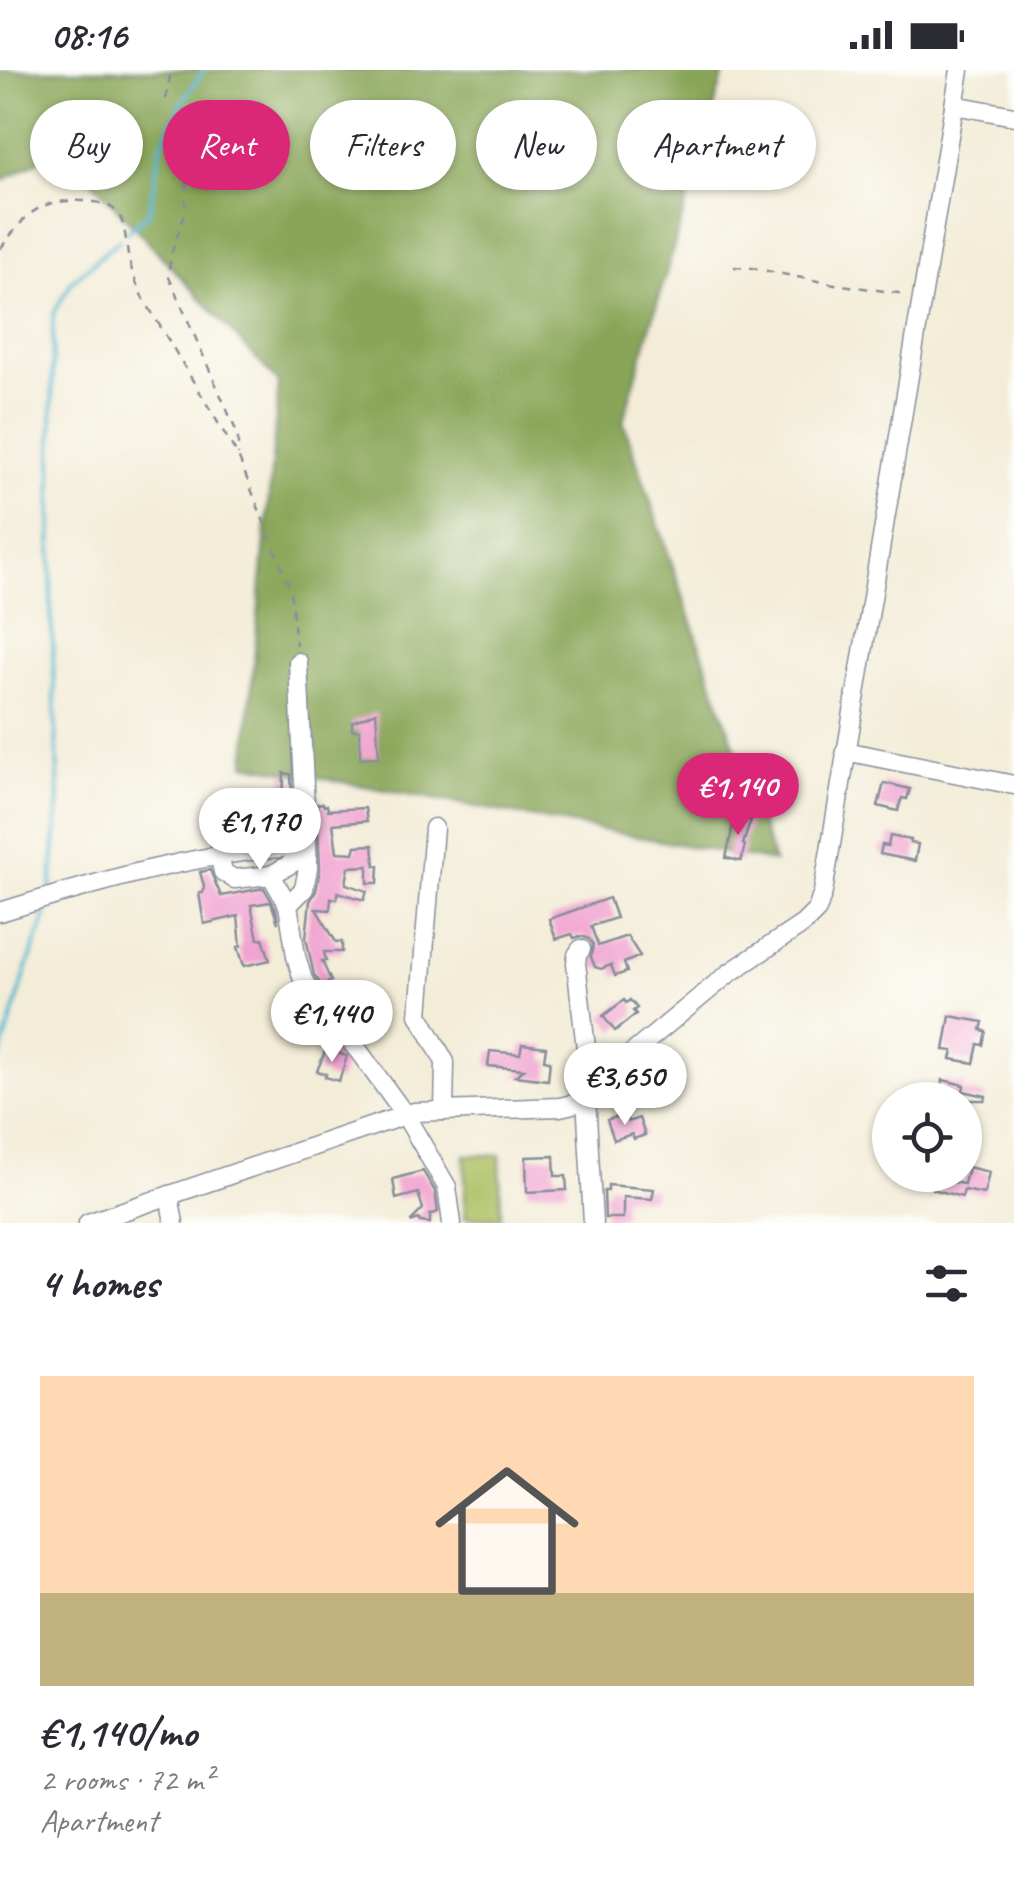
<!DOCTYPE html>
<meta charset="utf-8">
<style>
:root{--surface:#fff;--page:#f7f7f7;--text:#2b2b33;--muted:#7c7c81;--accent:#db2777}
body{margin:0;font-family:Caveat,sans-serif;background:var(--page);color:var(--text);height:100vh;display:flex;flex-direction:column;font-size:38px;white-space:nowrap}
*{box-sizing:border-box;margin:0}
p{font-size:32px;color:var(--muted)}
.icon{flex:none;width:55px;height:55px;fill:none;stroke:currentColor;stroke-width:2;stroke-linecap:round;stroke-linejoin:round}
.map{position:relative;height:1153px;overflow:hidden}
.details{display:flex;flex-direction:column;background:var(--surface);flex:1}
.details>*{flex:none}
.guide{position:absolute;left:30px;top:30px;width:955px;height:90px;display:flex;gap:20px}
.buttons{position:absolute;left:872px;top:1012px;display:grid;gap:20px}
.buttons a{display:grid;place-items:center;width:110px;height:110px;border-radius:50%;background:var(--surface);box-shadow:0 2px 8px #0004;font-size:50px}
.price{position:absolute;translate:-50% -85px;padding:0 22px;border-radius:35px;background:#fff;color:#222;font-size:32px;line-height:65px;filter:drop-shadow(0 2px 5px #0008)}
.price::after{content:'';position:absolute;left:50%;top:60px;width:30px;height:22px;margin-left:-15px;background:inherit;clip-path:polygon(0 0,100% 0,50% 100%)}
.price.selected{background:var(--accent);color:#fff}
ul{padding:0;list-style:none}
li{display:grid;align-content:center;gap:20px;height:530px;padding:0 40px}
li span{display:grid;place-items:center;height:310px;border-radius:0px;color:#555}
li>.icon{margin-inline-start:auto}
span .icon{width:180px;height:180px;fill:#fffc;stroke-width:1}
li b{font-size:42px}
h2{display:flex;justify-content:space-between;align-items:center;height:120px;padding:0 40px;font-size:42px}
.pill{padding:0 35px;border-radius:45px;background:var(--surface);box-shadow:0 2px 8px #0004;font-size:35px;line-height:90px}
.pill.selected{background:var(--accent);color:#fff}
.status{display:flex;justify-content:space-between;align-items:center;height:70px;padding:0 50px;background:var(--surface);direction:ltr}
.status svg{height:28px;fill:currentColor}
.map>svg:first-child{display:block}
</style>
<div class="status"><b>08:16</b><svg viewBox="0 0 49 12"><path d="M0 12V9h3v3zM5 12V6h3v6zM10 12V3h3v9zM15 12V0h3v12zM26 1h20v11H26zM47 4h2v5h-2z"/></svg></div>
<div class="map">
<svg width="1014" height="1153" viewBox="0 0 1014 1153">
<rect width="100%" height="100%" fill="#fdfcf7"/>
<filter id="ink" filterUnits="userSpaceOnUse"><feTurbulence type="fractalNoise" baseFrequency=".01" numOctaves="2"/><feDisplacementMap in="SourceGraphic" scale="20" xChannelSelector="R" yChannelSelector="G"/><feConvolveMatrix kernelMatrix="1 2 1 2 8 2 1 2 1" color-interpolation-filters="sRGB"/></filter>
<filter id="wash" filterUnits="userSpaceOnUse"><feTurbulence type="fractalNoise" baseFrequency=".0048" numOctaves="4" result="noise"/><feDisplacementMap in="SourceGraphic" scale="40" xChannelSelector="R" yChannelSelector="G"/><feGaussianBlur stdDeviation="2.25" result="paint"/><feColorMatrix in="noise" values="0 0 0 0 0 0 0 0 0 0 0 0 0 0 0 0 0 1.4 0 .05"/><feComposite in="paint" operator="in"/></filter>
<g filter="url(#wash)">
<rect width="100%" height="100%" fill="#f3ecd7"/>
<polygon fill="#acbf62" stroke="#647760" stroke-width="2.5" points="465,1085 500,1085 501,1148 465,1148"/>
<polygon fill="#89a658" stroke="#526a5b" stroke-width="2.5" points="0,0 725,0 623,351 774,792 245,694 279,313 61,78 0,112"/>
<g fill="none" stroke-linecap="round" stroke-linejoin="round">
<g stroke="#50b6cf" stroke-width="4">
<polyline points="127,162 149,143 160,77 183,31 204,0"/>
<polyline points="51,818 59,731 51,538 53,244 72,211 119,170"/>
<polyline points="0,988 28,895 42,857 48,832"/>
</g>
</g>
<g id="blocks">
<g fill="#f1a4d1">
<polygon points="376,642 379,687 360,688 360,660 352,660 352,652"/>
<polygon points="284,703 291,704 293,747 291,760 286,765 282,766 283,757 264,755 265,738 283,740"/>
<polygon points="884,713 910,719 907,729 902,728 898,741 878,736"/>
<polygon points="323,733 324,736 327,735 328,740 365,738 367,751 333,754 337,782 354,783 356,776 373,775 375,795 379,796 378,813 368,813 368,796 349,797 346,814 367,821 364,830 338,822 337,829 331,828 330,840 316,839 336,872 342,872 342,882 324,882 326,891 322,891 331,911 327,913 337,931 334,933 314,905 306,868 310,831 316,821 320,800 317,734"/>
<polygon points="735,745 751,750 743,774 745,775 741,791 726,788"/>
<polygon points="890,766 911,770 910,773 918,774 915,791 880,784 882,775 888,776"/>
<polygon points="210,800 221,826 264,818 276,839 278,853 271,832 251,835 258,869 263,868 270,890 244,896 238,877 241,876 238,846 204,854 199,823 203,823 204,816 200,802"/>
<polygon points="609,828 616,848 591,856 598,876 627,866 640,886 624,893 627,902 615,906 611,895 601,899 595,897 591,887 593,874 589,869 582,866 574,868 572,864 556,869 549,849"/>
<polygon points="624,930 626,933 630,930 637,938 633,941 636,944 615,961 603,946"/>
<polygon points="950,946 983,952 981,960 986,961 983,975 978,974 974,993 951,989 953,981 944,980"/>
<polygon points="522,974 546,977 544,990 550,991 548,1010 515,1006 524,999 488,996 490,981 520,984"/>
<polygon points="326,979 347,986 339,1011 325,1007 326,1004 317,1001"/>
<polygon points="943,1010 964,1015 963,1021 986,1026 985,1030 938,1030"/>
<polygon points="625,1044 628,1052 639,1048 645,1065 634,1069 632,1064 614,1070 607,1050"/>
<polygon points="554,1086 555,1106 566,1106 567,1120 527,1122 526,1087"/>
<polygon points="968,1097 989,1102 984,1124 964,1120 962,1127 932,1119 934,1109 964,1114"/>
<polygon points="423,1101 435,1121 438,1142 430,1145 430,1153 420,1152 419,1149 410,1152 423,1139 418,1123 396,1129 393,1109"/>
<polygon points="608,1115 654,1119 652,1129 623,1127 623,1148 605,1148 604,1121 608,1121"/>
</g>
</g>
</g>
<g filter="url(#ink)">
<use href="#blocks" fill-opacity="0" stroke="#878e9a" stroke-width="2.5"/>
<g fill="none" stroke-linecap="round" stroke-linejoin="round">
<g stroke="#878e9a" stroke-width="21">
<g id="minor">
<polyline points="954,35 1014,46"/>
<polyline points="845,681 1014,715"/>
<polyline points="434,758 419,945 445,992 444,1041"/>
<polyline points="219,784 223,802 234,809 271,805 288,835 296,886 303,910 319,935 358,980 405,1045 447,1117 452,1153"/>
<polyline points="271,805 296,791 297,771"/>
<polyline points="288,835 304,819 308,798 298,592"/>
<path d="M0 842C95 813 197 782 296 777"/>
<polyline points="581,879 577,885 576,893 591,1021"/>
<polyline points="586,1027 593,1153"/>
<polyline points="169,1125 174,1153"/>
<polyline points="88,1153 414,1042 560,1037 577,1033 586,1027 601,1009 728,904 803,854 817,840 823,822 960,0"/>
</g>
</g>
<g stroke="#878e9a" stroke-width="2.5" stroke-dasharray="8 8" stroke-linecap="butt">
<polyline points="166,29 171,0"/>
<polyline points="189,49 185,142 172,182 168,205 238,365 238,385"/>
<path d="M0 179C27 144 36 129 84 131 97 132 111 133 119 145 126 156 126 177 129 191 132 201 136 211 139 221L238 386 290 518 296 575"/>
<polyline points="734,197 752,198 828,213 905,224"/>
</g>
<use href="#minor" stroke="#fff" stroke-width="18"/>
</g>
</g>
</svg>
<div class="buttons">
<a><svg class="icon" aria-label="locate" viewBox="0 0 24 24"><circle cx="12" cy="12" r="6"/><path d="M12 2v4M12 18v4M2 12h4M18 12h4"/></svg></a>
</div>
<b class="price selected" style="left:738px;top:768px">€1,140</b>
<b class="price" style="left:260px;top:803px">€1,170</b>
<b class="price" style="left:332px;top:995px">€1,440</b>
<b class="price" style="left:625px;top:1058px">€3,650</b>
<div class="guide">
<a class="pill">Buy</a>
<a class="pill selected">Rent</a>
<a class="pill">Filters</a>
<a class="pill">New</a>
<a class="pill">Apartment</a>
</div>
</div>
<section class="details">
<h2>4 homes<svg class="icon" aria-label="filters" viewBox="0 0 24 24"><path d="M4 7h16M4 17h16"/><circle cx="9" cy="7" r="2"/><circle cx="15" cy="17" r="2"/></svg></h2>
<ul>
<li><span style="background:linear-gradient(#ffd9b3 70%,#c2b280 0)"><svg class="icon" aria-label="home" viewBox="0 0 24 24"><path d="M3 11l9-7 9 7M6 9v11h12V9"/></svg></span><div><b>€1,140/mo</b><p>2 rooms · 72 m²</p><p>Apartment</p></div></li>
</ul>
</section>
